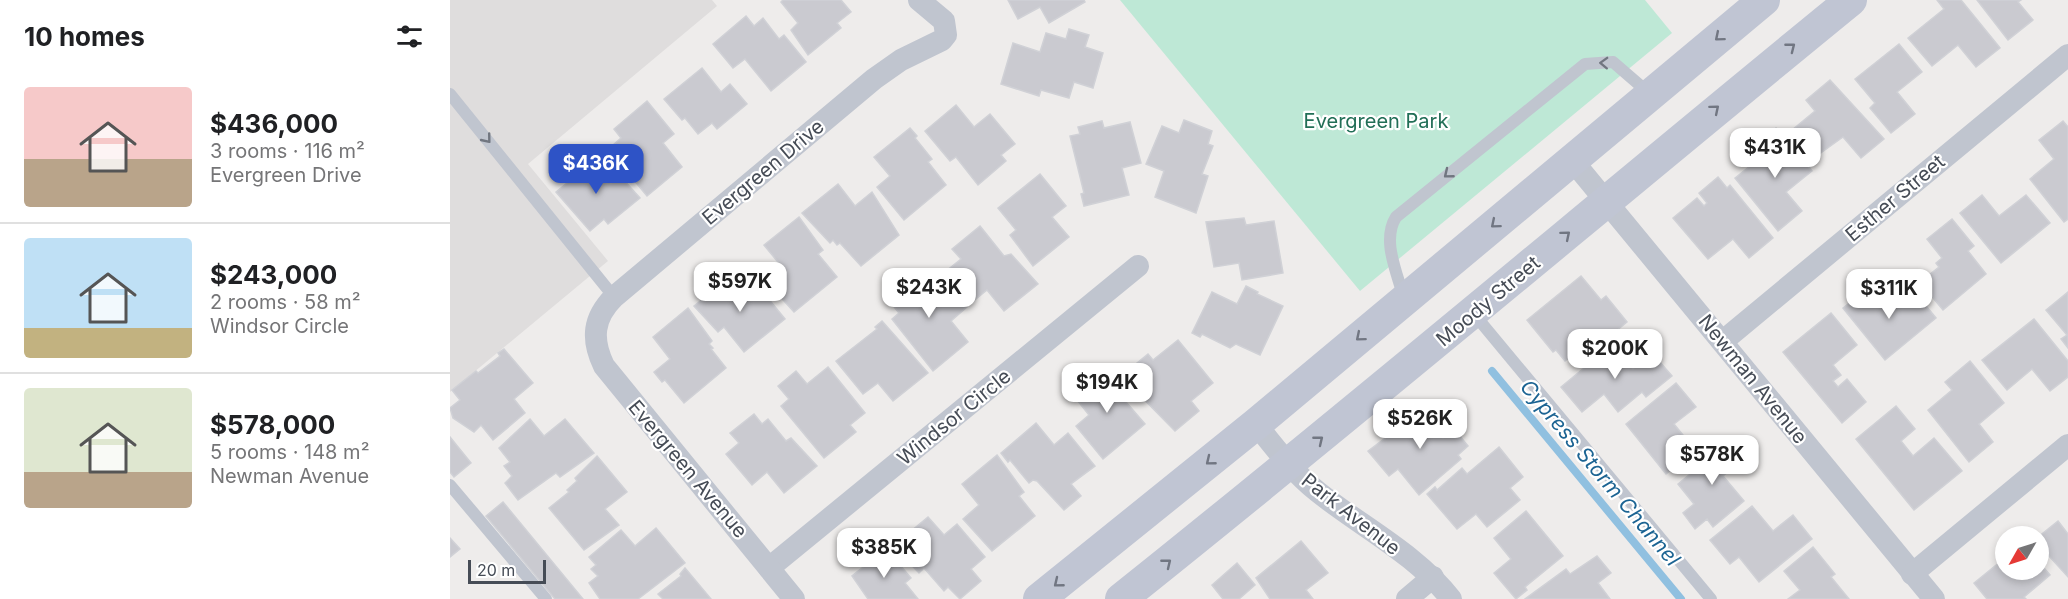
<!DOCTYPE html>
<meta charset="utf-8">
<style>
:root{--surface:#fff;--page:#f6f6f6;--text:#202124;--muted:#757577;--line:#e0e0e0;--accent:#2e53c6}
body{margin:0;font-family:Inter,sans-serif;background:var(--page);color:var(--text);height:100vh;display:flex;flex-direction:column;font-size:22px;white-space:nowrap}
*{box-sizing:border-box;margin:0}
p{font-size:20px;color:var(--muted)}
.icon{flex:none;width:33px;height:33px;fill:none;stroke:currentColor;stroke-width:2;stroke-linecap:round;stroke-linejoin:round}
.map{position:relative;flex:1;overflow:hidden}
.details{display:flex;flex-direction:column;background:var(--surface);width:450px}
.details>*{flex:none}
.needle{width:39px;rotate:231deg}
.controls{position:absolute;left:1545px;top:526px;display:grid;gap:12px}
.controls a{display:grid;place-items:center;width:54px;height:54px;border-radius:50%;background:var(--surface);box-shadow:0 3px 9px #0003;font-size:30px}
.scale{position:absolute;left:18px;bottom:15px;width:78px;box-sizing:border-box;padding-left:6px;border:3px solid #464c56;border-top:0;font-size:16px;line-height:21px;white-space:nowrap;color:#464c56;-webkit-text-stroke:4px #fff;paint-order:stroke}
.price{position:absolute;translate:-50% -51px;padding:0 14px;border-radius:12px;background:#fff;color:#222;font-size:20px;line-height:39px;filter:drop-shadow(0 2px 3px #0008)}
.price::after{content:'';position:absolute;left:50%;top:36px;width:18px;height:14px;margin-left:-9px;background:inherit;clip-path:polygon(0 0,100% 0,50% 100%)}
.price.selected{background:var(--accent);color:#fff}
ul{padding:0;list-style:none}
li{display:flex;align-items:center;gap:18px;height:150px;padding:0 24px}
li+li{border-top:2px solid var(--line)}
li span{display:grid;place-items:center;flex:none;width:168px;height:120px;border-radius:6px;color:#555}
li>.icon{margin-inline-start:auto}
span .icon{width:72px;height:72px;fill:#fffc;stroke-width:1}
li b{font-size:26px}
h2{display:flex;justify-content:space-between;align-items:center;height:72px;padding:0 24px;font-size:26px}
main{display:flex;flex:1;min-height:0}
.map>svg:first-child{display:block}
</style>
<main>
<section class="details">
<h2>10 homes<svg class="icon" aria-label="filters" viewBox="0 0 24 24"><path d="M4 7h16M4 17h16"/><circle cx="9" cy="7" r="2"/><circle cx="15" cy="17" r="2"/></svg></h2>
<ul>
<li><span style="background:linear-gradient(#f6c9c9 60%,#b9a48a 0)"><svg class="icon" aria-label="home" viewBox="0 0 24 24"><path d="M3 11l9-7 9 7M6 9v11h12V9"/></svg></span><div><b>$436,000</b><p>3 rooms · 116 m²</p><p>Evergreen Drive</p></div></li>
<li><span style="background:linear-gradient(#bfe0f5 75%,#c2b280 0)"><svg class="icon" aria-label="home" viewBox="0 0 24 24"><path d="M3 11l9-7 9 7M6 9v11h12V9"/></svg></span><div><b>$243,000</b><p>2 rooms · 58 m²</p><p>Windsor Circle</p></div></li>
<li><span style="background:linear-gradient(#dfe7d0 70%,#b9a48a 0)"><svg class="icon" aria-label="home" viewBox="0 0 24 24"><path d="M3 11l9-7 9 7M6 9v11h12V9"/></svg></span><div><b>$578,000</b><p>5 rooms · 148 m²</p><p>Newman Avenue</p></div></li>
</ul>
</section>
<div class="map">
<svg width="1618" height="599" viewBox="0 0 1618 599">
<rect width="100%" height="100%" fill="#eeeceb"/>
<polygon fill="#dfdddd" points="0,0 262,0 267,6 78,164 158,261 0,392"/>
<polygon fill="#bee8d6" points="670,0 1195,0 1222,33 910,291"/>
<g fill="none" stroke-linecap="round" stroke-linejoin="round">
<polyline stroke="#90c0e0" stroke-width="8" points="1042,371 1231,599"/>
</g>
<g fill="#cacad0" stroke="#d0d1d6" stroke-width="1.5">
<polygon points="333,0 391,0 401,12 387,23 391,28 358,55 341,30 348,23 331,2"/>
<polygon points="558,0 634,0 635,2 599,23 590,7 568,19"/>
<polygon points="1487,0 1511,0 1550,48 1526,67 1508,45 1482,66 1458,38 1494,9"/>
<polygon points="1527,0 1571,0 1568,2 1583,20 1558,40"/>
<polygon points="296,16 304,26 313,18 329,39 334,35 356,62 321,91 295,59 283,68 263,44"/>
<polygon points="619,29 639,35 635,47 653,53 643,88 624,82 619,98 591,90 589,96 551,84 563,43 590,52 596,33 616,39"/>
<polygon points="1449,44 1472,72 1447,92 1465,114 1441,133 1420,108 1425,103 1405,79"/>
<polygon points="252,68 271,92 280,84 297,104 267,129 262,123 248,134 235,118 232,120 214,99"/>
<polygon points="1380,80 1434,139 1411,158 1393,137 1365,157 1342,130 1365,111 1356,100"/>
<polygon points="197,101 224,134 213,143 232,167 197,196 169,162 174,157 163,145 171,138 164,129"/>
<polygon points="506,105 524,127 540,114 565,144 551,155 556,161 528,185 506,157 500,161 475,131"/>
<polygon points="734,120 762,131 758,144 763,146 752,174 758,176 746,213 705,197 714,171 696,164 712,126 729,133"/>
<polygon points="652,121 654,128 680,122 691,163 672,168 679,195 634,206 631,194 634,193 620,136 630,134 628,127"/>
<polygon points="1613,121 1618,127 1618,219 1614,222 1580,179 1604,159 1589,140"/>
<polygon points="460,128 467,136 465,138 482,159 478,162 496,185 454,220 427,187 440,176 424,157"/>
<polygon points="1326,128 1362,171 1336,192 1352,211 1328,231 1285,178 1310,158 1303,148"/>
<polygon points="136,154 161,183 170,176 190,198 158,224 154,219 140,231 106,192 128,174 122,166"/>
<polygon points="590,174 616,206 602,217 619,237 583,266 560,235 566,230 548,208"/>
<polygon points="1268,177 1277,188 1280,185 1323,238 1299,258 1283,239 1258,259 1223,218 1247,198 1254,206 1257,203 1249,193"/>
<polygon points="388,184 405,206 422,192 449,235 411,266 390,243 387,245 383,240 380,243 352,213"/>
<polygon points="1532,195 1549,216 1576,195 1600,223 1551,263 1510,213"/>
<polygon points="349,217 373,250 368,254 387,277 344,312 316,281 332,267 314,245"/>
<polygon points="794,218 796,225 824,221 833,273 792,280 789,263 764,267 756,222"/>
<polygon points="1502,219 1524,246 1518,251 1536,274 1493,310 1470,282 1489,267 1486,263 1492,258 1477,239"/>
<polygon points="530,226 554,256 561,254 588,284 554,311 537,290 521,303 496,271 511,259 502,249"/>
<polygon points="464,276 475,288 488,277 517,307 501,321 518,342 483,371 442,319 449,313 437,298"/>
<polygon points="1131,276 1151,300 1156,296 1177,322 1148,346 1142,339 1115,361 1106,350 1103,352 1077,320"/>
<polygon points="279,278 295,297 308,286 335,319 294,352 274,327 268,332 244,306"/>
<polygon points="796,286 808,292 807,294 833,306 810,355 786,344 780,348 752,334 750,337 742,333 762,292 787,304"/>
<polygon points="1418,288 1436,310 1462,289 1486,318 1435,360 1393,308"/>
<polygon points="1618,292 1618,348 1611,339 1617,335 1596,310"/>
<polygon points="238,308 262,341 259,344 263,348 261,349 276,368 234,403 215,380 212,382 204,372 220,359 203,337"/>
<polygon points="1381,313 1407,345 1383,365 1391,375 1383,381 1388,387 1397,379 1416,402 1392,423 1333,352"/>
<polygon points="1584,319 1618,361 1618,377 1600,391 1582,369 1557,390 1532,360"/>
<polygon points="432,321 478,373 443,401 428,383 413,394 386,361 427,329 425,327"/>
<polygon points="728,340 763,383 741,401 749,411 725,431 671,376 698,354 703,360"/>
<polygon points="1163,344 1183,369 1202,353 1222,376 1196,397 1192,392 1168,412 1154,394 1132,412 1111,387"/>
<polygon points="54,349 83,383 64,399 75,413 43,440 31,425 24,432 3,418 0,408 10,400 2,390 26,371 28,373 50,356 48,353"/>
<polygon points="1520,361 1554,403 1529,424 1543,442 1519,462 1478,410 1502,390 1495,382"/>
<polygon points="378,367 415,413 400,425 406,432 374,458 331,406 339,399 328,386 346,371 357,384"/>
<polygon points="659,367 681,397 676,402 695,424 653,459 626,426 639,415 624,396"/>
<polygon points="1226,383 1246,407 1224,424 1245,450 1216,474 1176,424"/>
<polygon points="979,405 998,428 990,435 993,438 1004,429 1018,446 1008,455 1011,459 969,495 948,469 939,476 918,451"/>
<polygon points="1446,406 1465,429 1451,441 1463,456 1484,438 1512,471 1464,510 1406,439"/>
<polygon points="304,414 312,424 318,419 336,441 341,438 367,466 334,493 317,472 302,485 276,454 289,443 280,433"/>
<polygon points="80,419 94,436 115,419 144,453 110,477 106,473 68,500 55,483 62,476 54,466 60,462 49,448"/>
<polygon points="586,423 604,445 618,433 645,466 621,484 631,496 614,510 587,481 583,480 579,483 560,460 558,462 551,453"/>
<polygon points="0,437 21,463 4,477 0,472"/>
<polygon points="1272,438 1291,461 1273,476 1294,501 1263,527 1257,519 1245,529 1233,513 1244,504 1228,484 1251,465 1246,458"/>
<polygon points="1049,447 1073,477 1060,488 1070,500 1037,527 1026,514 1007,529 977,494 985,487 987,490 1012,468 1017,474"/>
<polygon points="547,455 574,492 569,496 585,516 542,551 513,519 529,505 512,484"/>
<polygon points="147,456 177,492 155,509 169,525 134,550 99,508 119,492 117,490 127,481 125,478"/>
<polygon points="53,502 133,599 105,599 36,516"/>
<polygon points="1302,506 1323,531 1343,515 1362,539 1309,582 1289,557 1280,564 1260,540"/>
<polygon points="1076,511 1113,556 1075,587 1077,590 1066,599 1044,573 1061,559 1044,538"/>
<polygon points="478,517 494,535 507,524 535,557 521,569 531,581 510,599 498,587 494,591 474,568 469,573 443,546"/>
<polygon points="1608,521 1618,534 1618,577 1588,544 1588,537"/>
<polygon points="206,528 235,563 188,599 150,599 139,583 148,576 141,569 146,565 139,557 171,530 185,546"/>
<polygon points="0,538 10,549 0,557"/>
<polygon points="851,541 878,573 856,590 863,599 820,599 806,578"/>
<polygon points="1363,547 1385,574 1381,577 1399,599 1338,599 1350,590 1334,571"/>
<polygon points="436,549 461,578 455,583 468,599 418,599 402,576"/>
<polygon points="1147,556 1161,573 1148,583 1160,599 1075,599 1116,569 1120,574"/>
<polygon points="1556,557 1556,570 1588,570 1588,561 1600,575 1574,597 1576,599 1537,599 1524,583"/>
<polygon points="787,563 805,585 789,599 773,599 762,585"/>
<polygon points="235,568 261,599 213,599 208,594 231,576 230,574"/>
</g>
<g fill="none" stroke-linecap="round" stroke-linejoin="round">
<g stroke="#c0c5cf" stroke-width="12">
<polyline points="0,94 164,297"/>
<path d="M954 299C948 274 931 241 946 217L1135 64 1163 62 1200 94"/>
<polyline points="1024,314 1261,599"/>
<polyline points="0,485 96,599"/>
</g>
<g stroke="#c0c5cf" stroke-width="22">
<polyline points="1122,160 1484,599"/>
<polyline points="1273,341 1618,55"/>
<path d="M806 424C825 448 844 473 868 492 912 527 966 554 1001 599"/>
<polyline points="319,568 688,266"/>
<polyline points="1462,574 1618,445"/>
<path d="M344 599 154 366C141 339 143 318 164 297L424 79 451 60 492 40 496 35 494 21 469 0"/>
<polyline points="957,599 983,577"/>
</g>
<g stroke="#c0c5d3" stroke-width="32">
<polyline points="589,599 806,424 1314,0"/>
<path d="M671 599C917 403 1157 199 1401 0"/>
</g>
</g>
<defs><path id="oneway-chevron" d="M-2-3.5L2.5 0L-2 3.5" fill="none" stroke-width="1.6" stroke-linecap="round" stroke-linejoin="round" transform="scale(1.5)"/></defs>
<g stroke="#717682">
<use href="#oneway-chevron" transform="translate(1269 37) rotate(140)"/>
<use href="#oneway-chevron" transform="translate(1341 47) rotate(-38)"/>
<use href="#oneway-chevron" transform="translate(1265 109) rotate(-40)"/>
<use href="#oneway-chevron" transform="translate(1045 224) rotate(140)"/>
<use href="#oneway-chevron" transform="translate(1116 235) rotate(-40)"/>
<use href="#oneway-chevron" transform="translate(910 337) rotate(140)"/>
<use href="#oneway-chevron" transform="translate(869 440) rotate(-39)"/>
<use href="#oneway-chevron" transform="translate(760 461) rotate(141)"/>
<use href="#oneway-chevron" transform="translate(717 563) rotate(-39)"/>
<use href="#oneway-chevron" transform="translate(608 583) rotate(141)"/>
</g>
<g stroke="#717680">
<use href="#oneway-chevron" transform="translate(1154 63) rotate(-178)"/>
<use href="#oneway-chevron" transform="translate(37 139) rotate(51)"/>
<use href="#oneway-chevron" transform="translate(998 174) rotate(141)"/>
</g>
<g text-anchor="middle" stroke-width="4.5" stroke-linejoin="round" paint-order="stroke">
<g font-size="20" fill="#216e56" stroke="#fff">
<text x="926" y="128">Evergreen Park</text>
</g>
<g font-size="20" fill="#464c56" stroke="#fff">
<text transform="translate(313 172) rotate(-40)" y="7">Evergreen Drive</text>
<text transform="translate(1445 198) rotate(-40)" y="7">Esther Street</text>
<text transform="translate(1038 301) rotate(-40)" y="7">Moody Street</text>
<text transform="translate(1303 379) rotate(51)" y="7">Newman Avenue</text>
<text transform="translate(504 417) rotate(-39)" y="7">Windsor Circle</text>
<text transform="translate(238 469) rotate(50)" y="7">Evergreen Avenue</text>
<text transform="translate(901 514) rotate(38)" y="7">Park Avenue</text>
</g>
<g font-size="21" font-style="italic" fill="#1c6493" stroke="#fff">
<text transform="translate(1150 473) rotate(50)" y="7">Cypress Storm Channel</text>
</g>
</g>
</svg>
<div class="controls">
<a><svg class="needle" viewBox="-14 -14 28 28"><path d="M0-13l5 13h-10z" fill="#e53935"/><path d="M0 13l5-13h-10z" fill="#757577"/></svg></a>
</div>
<div class="scale">20 m</div>
<b class="price" style="left:1325px;top:179px">$431K</b>
<b class="price selected" style="left:146px;top:195px">$436K</b>
<b class="price" style="left:290px;top:313px">$597K</b>
<b class="price" style="left:479px;top:319px">$243K</b>
<b class="price" style="left:1439px;top:320px">$311K</b>
<b class="price" style="left:1165px;top:380px">$200K</b>
<b class="price" style="left:657px;top:414px">$194K</b>
<b class="price" style="left:970px;top:450px">$526K</b>
<b class="price" style="left:1262px;top:486px">$578K</b>
<b class="price" style="left:434px;top:579px">$385K</b>
</div>
</main>
